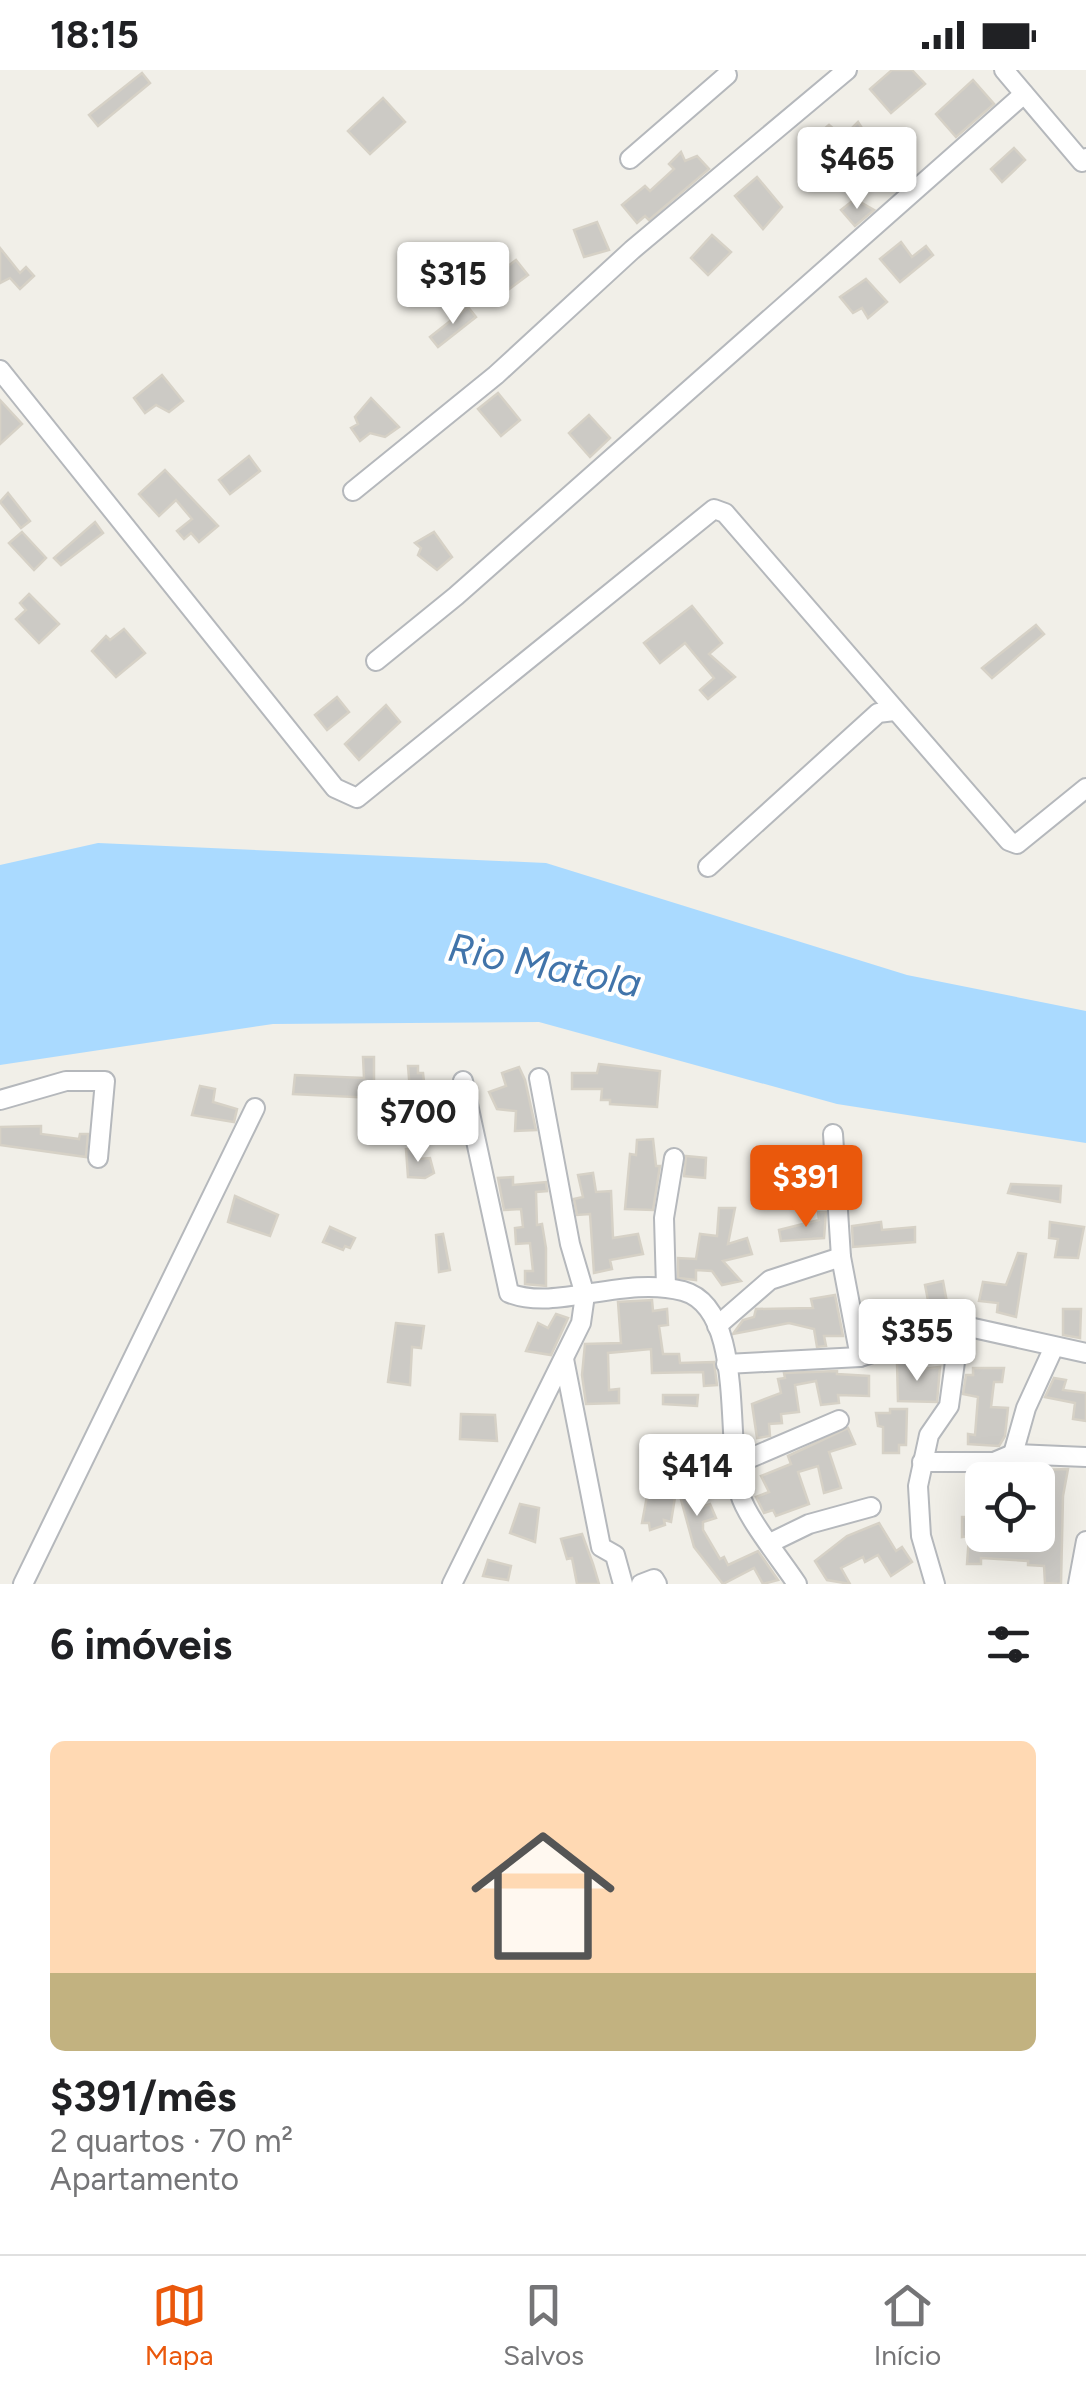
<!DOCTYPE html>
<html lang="pt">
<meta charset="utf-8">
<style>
:root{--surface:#fff;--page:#f6f6f6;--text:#202124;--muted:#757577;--line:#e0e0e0;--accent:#ea580c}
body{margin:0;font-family:Figtree,sans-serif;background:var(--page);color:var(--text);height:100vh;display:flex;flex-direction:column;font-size:38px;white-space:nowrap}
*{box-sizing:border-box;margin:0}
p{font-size:32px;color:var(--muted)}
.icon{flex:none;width:55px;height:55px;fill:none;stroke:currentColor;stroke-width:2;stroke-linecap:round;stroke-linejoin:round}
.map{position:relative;height:1514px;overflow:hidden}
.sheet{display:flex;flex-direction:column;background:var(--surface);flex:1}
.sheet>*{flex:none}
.fabs{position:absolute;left:965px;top:1392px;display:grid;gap:20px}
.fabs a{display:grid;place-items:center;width:90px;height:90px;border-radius:15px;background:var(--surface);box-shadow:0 10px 40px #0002;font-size:50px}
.price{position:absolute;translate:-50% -85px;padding:0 22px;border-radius:10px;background:#fff;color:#222;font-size:32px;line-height:65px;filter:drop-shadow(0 2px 5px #0008)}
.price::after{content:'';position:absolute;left:50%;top:60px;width:30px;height:22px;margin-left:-15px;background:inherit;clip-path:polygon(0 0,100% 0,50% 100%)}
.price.current{background:var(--accent);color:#fff}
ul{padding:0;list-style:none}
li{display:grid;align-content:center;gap:20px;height:530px;padding:0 50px}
li span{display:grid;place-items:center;height:310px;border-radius:15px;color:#555}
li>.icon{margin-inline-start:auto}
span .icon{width:180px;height:180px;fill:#fffc;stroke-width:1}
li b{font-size:42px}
h2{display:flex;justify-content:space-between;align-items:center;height:120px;padding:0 50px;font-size:42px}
.status{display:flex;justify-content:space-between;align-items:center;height:70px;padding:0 50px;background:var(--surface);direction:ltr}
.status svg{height:28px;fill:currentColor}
.dock{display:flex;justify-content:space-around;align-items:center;height:140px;border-top:2px solid var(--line);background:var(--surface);font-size:28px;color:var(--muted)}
.dock a{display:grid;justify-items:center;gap:5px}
.dock .current{color:var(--accent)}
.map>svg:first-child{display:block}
</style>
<div class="status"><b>18:15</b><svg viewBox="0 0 49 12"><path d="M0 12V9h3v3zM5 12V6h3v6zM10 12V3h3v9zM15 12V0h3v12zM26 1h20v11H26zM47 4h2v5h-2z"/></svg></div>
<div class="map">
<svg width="1086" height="1514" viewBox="0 0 1086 1514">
<rect width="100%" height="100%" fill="#f1efe8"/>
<polygon fill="#aadaff" points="98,773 546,793 907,905 1086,941 1086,1073 837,1034 539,952 273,954 0,995 0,795"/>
<g fill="#cccac5" stroke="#d6d1c6" stroke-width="2.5">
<polygon points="892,0 912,0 925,14 891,43 870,19"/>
<polygon points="142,3 150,13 98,56 89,45"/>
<polygon points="973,10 994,34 956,67 936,44"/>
<polygon points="383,28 405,52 370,84 348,61"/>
<polygon points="858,52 873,75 844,103 811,70 829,55 843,67"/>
<polygon points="1014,78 1025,90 1002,112 991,99"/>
<polygon points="681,82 685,91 697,86 709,99 649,150 645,146 637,153 622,135 645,116 650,121 674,99 669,94"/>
<polygon points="757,107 782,137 763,159 735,126"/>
<polygon points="855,129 874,140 855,156 841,140"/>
<polygon points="597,152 609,180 584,187 574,160"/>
<polygon points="712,165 731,182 708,205 691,188"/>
<polygon points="901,172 912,187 926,176 933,185 900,212 880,189"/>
<polygon points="0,178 20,203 26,197 34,206 20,219 10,208 0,213"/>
<polygon points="516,190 528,205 500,226 488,211"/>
<polygon points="866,209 887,232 868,248 862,238 853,243 840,227"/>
<polygon points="468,237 476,247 438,277 430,267"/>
<polygon points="162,305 183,331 169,342 156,335 145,343 134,328"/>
<polygon points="498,323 520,350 501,366 478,339"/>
<polygon points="371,328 399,357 385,367 370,363 360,371 351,358 358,354 355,347"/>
<polygon points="0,330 22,354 0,374"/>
<polygon points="589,345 610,368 590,387 569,363"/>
<polygon points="249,386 260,401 230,424 219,410"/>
<polygon points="165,400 218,456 199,472 191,463 184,469 177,461 192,449 176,430 159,446 139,424"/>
<polygon points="8,423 30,451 21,458 0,432"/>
<polygon points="95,452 103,463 61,495 54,488"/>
<polygon points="22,462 46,488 34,500 9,473"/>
<polygon points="434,462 452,487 437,500 418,485 421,478 415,473"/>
<polygon points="29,524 59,554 39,573 16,549 26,540 20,533"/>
<polygon points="692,536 722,573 709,584 735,607 708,629 700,620 714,608 685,573 660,593 644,573"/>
<polygon points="1036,555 1044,564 992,608 982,598"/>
<polygon points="124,559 145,583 116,607 92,581 106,566 110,570"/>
<polygon points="337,627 349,642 327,660 315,645"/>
<polygon points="386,635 400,652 359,690 345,674"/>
<polygon points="363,987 374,987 374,1028 293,1024 295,1005 364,1008"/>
<polygon points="599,994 660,1001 657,1037 610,1034 610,1030 601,1030 602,1019 572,1019 572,1003 597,1003"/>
<polygon points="408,996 418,996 418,1003 423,1003 428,1046 412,1045"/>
<polygon points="519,997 525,1010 536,1060 515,1061 516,1041 497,1039 489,1022 506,1016 502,1003"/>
<polygon points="200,1016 215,1019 213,1032 237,1039 234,1052 192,1045"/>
<polygon points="41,1056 41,1064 79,1069 80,1064 88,1064 86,1087 0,1075 0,1057"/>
<polygon points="653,1069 656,1096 660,1096 653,1140 625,1139 630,1084 636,1085 637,1070"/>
<polygon points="406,1079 418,1080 418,1089 430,1088 434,1103 425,1108 408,1107"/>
<polygon points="686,1086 706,1088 705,1108 684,1106"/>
<polygon points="593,1103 596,1122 611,1121 613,1168 638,1164 643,1184 610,1190 612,1199 594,1203 590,1144 577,1145 574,1129 583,1127 578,1105"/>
<polygon points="513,1107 513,1115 546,1112 547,1121 536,1122 537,1155 542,1154 546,1178 546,1216 525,1214 525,1201 533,1201 530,1173 516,1174 515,1158 523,1157 521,1139 504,1140 498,1108"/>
<polygon points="1011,1114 1061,1116 1060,1132 1008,1123"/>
<polygon points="235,1126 278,1145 270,1166 228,1152"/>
<polygon points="719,1138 735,1138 728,1174 747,1168 752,1184 723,1191 741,1211 722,1215 712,1201 696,1200 696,1210 678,1208 678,1188 696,1189 700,1164 717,1166"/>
<polygon points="818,1142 826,1142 824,1168 781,1171 779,1160 819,1150"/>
<polygon points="881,1152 882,1160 915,1157 915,1172 853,1177 852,1156"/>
<polygon points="1050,1152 1084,1157 1078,1188 1055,1187 1058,1169 1049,1168"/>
<polygon points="330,1157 355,1168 350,1178 345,1176 343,1180 323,1172"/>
<polygon points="443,1164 450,1200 439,1202 436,1165"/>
<polygon points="1018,1183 1026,1184 1016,1247 997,1242 998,1233 979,1231 983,1212 1006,1215"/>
<polygon points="943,1211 949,1243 931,1246 925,1215"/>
<polygon points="835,1225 843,1266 824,1266 826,1276 817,1277 814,1259 789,1253 733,1264 743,1250 754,1247 756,1239 813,1238 811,1229"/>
<polygon points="652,1230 653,1241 667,1239 668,1255 659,1256 663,1284 679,1284 680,1293 714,1292 717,1315 704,1316 703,1302 652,1303 651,1279 608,1283 609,1320 619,1319 619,1333 586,1334 582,1305 585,1274 621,1273 618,1232"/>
<polygon points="1063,1239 1081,1239 1080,1268 1063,1265"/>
<polygon points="556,1244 568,1248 551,1285 526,1281 538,1253 548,1258"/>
<polygon points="396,1253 424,1256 421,1278 412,1277 410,1315 388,1312"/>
<polygon points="911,1292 911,1300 940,1297 937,1332 898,1331 897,1293"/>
<polygon points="973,1298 1004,1298 1002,1312 994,1312 991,1337 1008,1338 1005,1366 999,1376 968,1374 968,1364 975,1365 978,1327 963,1324 966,1305 973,1305"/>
<polygon points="837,1301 837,1304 869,1306 869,1326 838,1325 839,1333 821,1335 816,1311 795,1315 799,1342 781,1344 782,1353 769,1354 770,1366 757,1368 752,1334 781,1323 778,1309 785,1308 784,1303"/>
<polygon points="1054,1308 1066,1310 1063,1320 1086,1323 1086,1351 1073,1349 1075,1333 1045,1327"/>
<polygon points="663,1325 698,1325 697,1336 663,1334"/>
<polygon points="890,1339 907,1339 906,1375 899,1375 899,1383 883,1383 883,1357 878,1356 876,1343 890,1343"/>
<polygon points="461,1344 495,1345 497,1371 460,1369"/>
<polygon points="848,1358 855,1374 829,1382 841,1418 824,1423 818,1396 798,1402 809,1434 776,1446 773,1440 764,1443 756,1427 769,1422 761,1406 791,1394 788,1386"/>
<polygon points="696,1383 698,1438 710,1434 716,1448 703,1452 703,1460 720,1489 724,1487 728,1495 758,1481 778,1510 763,1514 754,1498 723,1514 694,1477 677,1415 671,1452 664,1450 665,1455 650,1460 649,1453 642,1453 647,1426 665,1424 663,1387"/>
<polygon points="1068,1399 1063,1426 1061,1514 1045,1513 1044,1496 1028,1495 1028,1491 981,1488 981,1494 967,1494 969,1466 962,1467 962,1447 982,1447 982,1468 1021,1468 1020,1480 1048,1475 1051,1452 1046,1452 1048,1437 1038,1436 1038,1400"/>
<polygon points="520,1434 539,1438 535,1472 510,1463"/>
<polygon points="879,1453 896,1481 902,1477 912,1492 891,1506 878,1485 865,1492 863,1487 841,1498 850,1514 827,1510 815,1491 847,1466"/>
<polygon points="582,1464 593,1494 599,1514 577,1514 572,1488 567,1489 561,1469"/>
<polygon points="488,1490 511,1496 508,1510 483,1506"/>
</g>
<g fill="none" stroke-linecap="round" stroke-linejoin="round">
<g stroke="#b5b8bc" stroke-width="22">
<g id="minor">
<polyline points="1004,0 1082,92 1086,88"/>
<polyline points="630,89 727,5"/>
<polyline points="0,300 335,718 357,728 714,439 725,443 1009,771 1017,774 1086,718"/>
<polyline points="353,421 496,305 632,180 847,0"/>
<polyline points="376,591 456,526 1024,24"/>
<polyline points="708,797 878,643 894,641"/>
<path d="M463 1011 509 1223C557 1242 623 1205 683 1221 746 1238 725 1373 740 1424 746 1447 782 1491 797 1514"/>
<polyline points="0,1030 66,1011 105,1011 98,1088"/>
<polyline points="833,1064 841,1187 860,1287"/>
<polyline points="666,1217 664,1148 674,1088"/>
<polyline points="717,1256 770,1210 841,1187"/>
<polyline points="564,1289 601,1477 615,1485 623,1514"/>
<polyline points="726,1294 860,1287 960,1255 1086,1283"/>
<polyline points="1013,1384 1026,1338 1054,1277"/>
<polyline points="922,1392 994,1392 1013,1384 1086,1387"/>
<polyline points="734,1395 839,1350"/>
<polyline points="772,1472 809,1454 871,1437"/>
<polyline points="23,1514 255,1038"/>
<polyline points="452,1514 581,1253 585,1225 570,1174 539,1008"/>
<polyline points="641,1514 654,1509 657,1514"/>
<polyline points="935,1514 921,1466 918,1416 929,1365 949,1336 960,1255"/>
<polyline points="1078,1514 1086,1471"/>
</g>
</g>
<use href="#minor" stroke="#fff" stroke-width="18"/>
</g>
<g text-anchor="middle" stroke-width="8" stroke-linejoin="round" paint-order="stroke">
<g font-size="40" font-style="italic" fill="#4174aa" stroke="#fff">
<text transform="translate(545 895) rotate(11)" y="14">Rio Matola</text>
</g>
</g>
</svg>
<div class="fabs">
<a><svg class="icon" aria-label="locate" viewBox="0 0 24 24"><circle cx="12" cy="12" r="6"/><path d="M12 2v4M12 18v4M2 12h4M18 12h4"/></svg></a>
</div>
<b class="price" style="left:857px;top:142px">$465</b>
<b class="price" style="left:453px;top:257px">$315</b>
<b class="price" style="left:418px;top:1095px">$700</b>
<b class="price current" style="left:806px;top:1160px">$391</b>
<b class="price" style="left:917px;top:1314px">$355</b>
<b class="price" style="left:697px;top:1449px">$414</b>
</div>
<section class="sheet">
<h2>6 imóveis<svg class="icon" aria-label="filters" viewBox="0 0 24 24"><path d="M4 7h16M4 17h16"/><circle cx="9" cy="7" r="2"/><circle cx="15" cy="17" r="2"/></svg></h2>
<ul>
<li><span style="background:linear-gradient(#ffd9b3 75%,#c2b280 0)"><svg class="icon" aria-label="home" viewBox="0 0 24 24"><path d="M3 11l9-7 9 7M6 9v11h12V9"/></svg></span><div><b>$391/mês</b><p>2 quartos · 70 m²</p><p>Apartamento</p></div></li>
</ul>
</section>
<nav class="dock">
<a class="current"><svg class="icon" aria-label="map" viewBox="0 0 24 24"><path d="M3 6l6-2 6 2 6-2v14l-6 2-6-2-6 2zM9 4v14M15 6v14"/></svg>Mapa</a>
<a><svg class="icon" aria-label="saved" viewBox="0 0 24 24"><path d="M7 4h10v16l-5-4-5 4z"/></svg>Salvos</a>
<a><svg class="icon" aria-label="home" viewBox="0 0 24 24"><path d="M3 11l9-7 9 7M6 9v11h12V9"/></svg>Início</a>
</nav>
